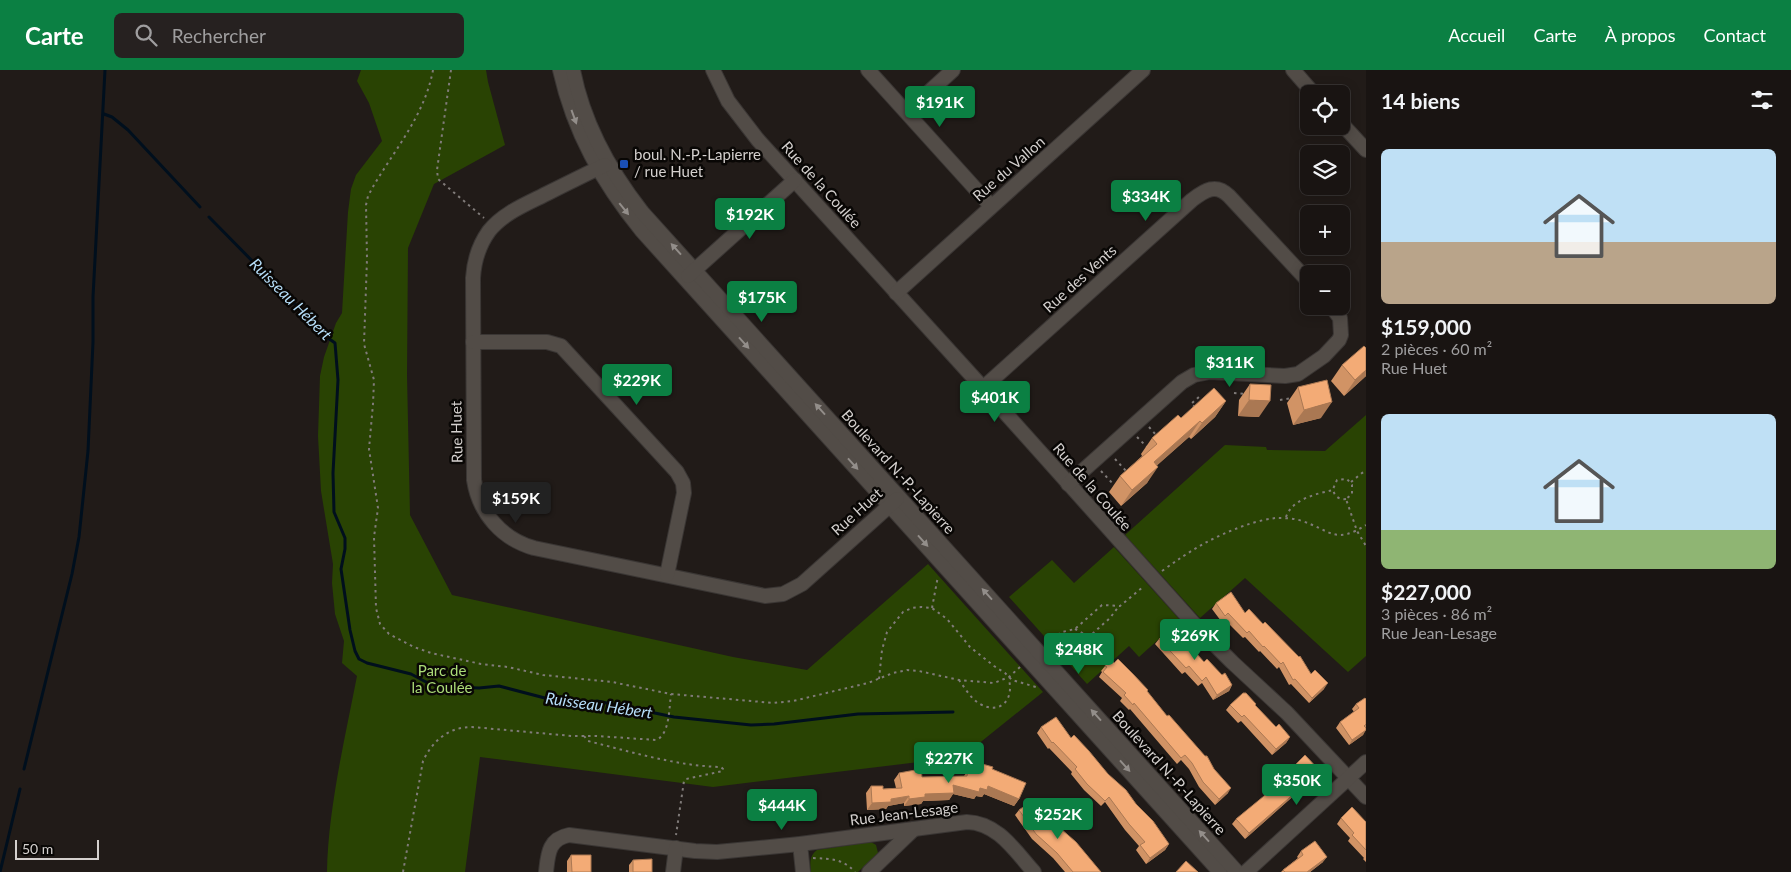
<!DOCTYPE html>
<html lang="fr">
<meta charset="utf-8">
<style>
:root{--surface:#191412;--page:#262120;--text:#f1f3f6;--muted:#9f9e9f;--line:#373332;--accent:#0b8043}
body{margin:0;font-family:Lato,sans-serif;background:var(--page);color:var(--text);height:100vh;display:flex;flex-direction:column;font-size:19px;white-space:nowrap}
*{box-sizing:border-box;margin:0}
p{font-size:16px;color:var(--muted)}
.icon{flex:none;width:28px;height:28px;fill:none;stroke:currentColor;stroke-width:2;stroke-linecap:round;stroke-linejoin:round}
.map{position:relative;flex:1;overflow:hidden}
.sheet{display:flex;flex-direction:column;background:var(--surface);width:425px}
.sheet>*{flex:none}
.buttons{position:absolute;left:1300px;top:15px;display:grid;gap:10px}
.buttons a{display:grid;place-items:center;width:50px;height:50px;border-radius:8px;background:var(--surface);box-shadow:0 2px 12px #0003,0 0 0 1px var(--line);font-size:25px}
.scale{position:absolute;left:15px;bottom:12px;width:84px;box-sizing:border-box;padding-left:5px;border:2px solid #d4d0ce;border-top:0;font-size:14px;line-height:18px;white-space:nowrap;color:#d4d0ce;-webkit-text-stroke:4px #090705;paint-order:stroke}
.price{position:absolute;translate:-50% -42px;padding:0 11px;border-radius:5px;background:var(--accent);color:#fff;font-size:16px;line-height:32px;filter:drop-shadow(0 1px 2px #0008)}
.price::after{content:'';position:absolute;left:50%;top:30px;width:15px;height:11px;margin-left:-8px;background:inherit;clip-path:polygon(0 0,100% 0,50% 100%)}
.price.current{background:#222;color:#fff}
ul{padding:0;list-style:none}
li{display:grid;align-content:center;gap:10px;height:265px;padding:0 15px}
li span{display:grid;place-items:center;height:155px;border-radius:8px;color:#555}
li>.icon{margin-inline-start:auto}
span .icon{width:90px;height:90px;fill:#fffc;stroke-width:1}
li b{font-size:21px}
h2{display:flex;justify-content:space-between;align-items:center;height:60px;padding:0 15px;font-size:21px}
header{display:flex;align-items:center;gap:30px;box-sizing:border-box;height:70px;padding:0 25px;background:var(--accent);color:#fff}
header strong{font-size:24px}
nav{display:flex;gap:28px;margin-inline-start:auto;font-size:18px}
.search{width:350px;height:45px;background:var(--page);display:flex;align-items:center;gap:12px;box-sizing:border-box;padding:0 18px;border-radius:8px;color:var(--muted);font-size:19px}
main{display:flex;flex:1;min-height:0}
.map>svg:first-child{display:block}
</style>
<header>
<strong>Carte</strong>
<div class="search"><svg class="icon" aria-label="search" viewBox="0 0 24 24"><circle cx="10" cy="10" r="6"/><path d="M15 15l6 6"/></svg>Rechercher</div>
<nav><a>Accueil</a><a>Carte</a><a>À propos</a><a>Contact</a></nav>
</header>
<main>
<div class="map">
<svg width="1366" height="802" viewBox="0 0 1366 802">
<rect width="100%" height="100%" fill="#211b18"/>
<g fill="#294303">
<path d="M361 0H486L488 12 505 75 434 114 408 178 407 305 410 445 452 525 733 587 807 600 928 494 1043 622 972 679 952 688 713 717 480 687 465 802H327C328 739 345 668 357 606L342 593 344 571 335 544 332 513 333 494 321 421 318 366 320 306 324 287 336 253 342 243 348 142 351 119 356 105 382 71 369 33 357 11Z"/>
<polygon points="1366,345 1366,586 1348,602 1245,508 1200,548 1125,465 1225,375 1266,377 1267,380 1325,381"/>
<polygon points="1114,477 1180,550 1139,587 1129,576 1087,614 1009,527 1052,490 1074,513"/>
<path d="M871 772 876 775 878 783 858 802H811C810 793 809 786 817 780Z"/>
</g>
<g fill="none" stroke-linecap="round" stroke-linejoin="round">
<g stroke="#000f1d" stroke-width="3">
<polyline points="104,44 112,47 128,60 200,137"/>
<polyline points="209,147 328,268 335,273 338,310 333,403 334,442 345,468 345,479 341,499 350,560 355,581 359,589 367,593 411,604 426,612 453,617 479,618 499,616 564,633 579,634 597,631 674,647 751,655 774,654 858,644 953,642"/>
<polyline points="24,699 72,504 79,467 88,381 93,272 93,227 105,0"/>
<polyline points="0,802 20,719"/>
</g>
<g stroke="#3a3634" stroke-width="16">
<g id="minor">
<path d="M560 0C574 62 602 112 642 161L1220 802"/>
<path d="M573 0C583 52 610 101 642 142L1237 802"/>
<polyline points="713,0 728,31 758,70 983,318 1196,556 1232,592 1287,643 1366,727"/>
<polyline points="868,0 991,136"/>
<polyline points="1293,0 1314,24"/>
<polyline points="907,42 953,0"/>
<polyline points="1341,53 1366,80"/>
<path d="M605 95C586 104 568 113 550 122 529 133 504 142 489 161 479 175 474 191 473 208L474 410C479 443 502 469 534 478L765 526 783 524 802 514 897 429"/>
<polyline points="688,206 795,110"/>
<polyline points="896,223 1143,0"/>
<polyline points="473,272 547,272 561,276 677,402 683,413 684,423 667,505"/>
<path d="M983 318 1192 130C1205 120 1216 113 1229 126L1309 212"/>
<polyline points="1068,414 1182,312 1194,305 1210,302 1285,306 1298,304 1324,286 1339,270 1341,265 1340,248 1331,236"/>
<polyline points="800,774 803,802"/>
<path d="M546 802C548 785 548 769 569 765L695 781 717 782 800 774 967 752C998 753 1015 781 1034 802"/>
<polyline points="673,802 676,778"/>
<polyline points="869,802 914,759"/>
<polyline points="1246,802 1366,692"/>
</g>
</g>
<g stroke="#807b79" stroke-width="2" stroke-dasharray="2.5 4" stroke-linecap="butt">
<path d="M433 0C425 44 396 78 374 115L368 126 366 135 367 189 364 274 374 310 373 334 369 379 378 438 374 467 376 538 380 554 389 564 414 577 431 583 481 594 508 597 543 605 612 612 671 624 751 631 773 633 793 631 868 613 893 603 907 600 919 601 959 610 994 613 1009 607 1020 597"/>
<polyline points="451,0 437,100 438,109 484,148"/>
<polyline points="1234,323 1245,324"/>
<polyline points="1280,330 1292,328"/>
<polyline points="1195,337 1191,334 1200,326"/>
<polyline points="1149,357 1157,366"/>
<polyline points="1137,367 1148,378"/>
<polyline points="1115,389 1127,402"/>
<polyline points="1101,401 1115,416"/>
<polyline points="1351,412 1362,403 1366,401"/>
<path d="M1346 429C1339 430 1334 426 1333 419L1337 410 1347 409 1352 415V424L1346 429 1357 461 1366 476"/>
<path d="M1286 447C1292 429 1316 424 1333 420"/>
<path d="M1162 501C1191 480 1212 467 1246 455 1255 452 1266 449 1276 448 1284 448 1294 448 1302 451 1330 460 1335 475 1366 455"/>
<polyline points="932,538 938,506"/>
<polyline points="1075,559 1086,565 1091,565 1110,548 1119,536"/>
<polyline points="1047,572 1062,562 1075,559 1102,535 1120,536 1143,517"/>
<polyline points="879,609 882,580 887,562 903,542 912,538 921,537 932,538 947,549 970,577 994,596 1005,603 1012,610 1036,617"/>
<path d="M959 610C965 618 971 629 980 634 1000 645 1014 630 1009 610"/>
<path d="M584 666 588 671C632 682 676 696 721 697L723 699V701L686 709 684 711 676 765"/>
<path d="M813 788C831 789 842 788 855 802"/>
<path d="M403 802 423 691C433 670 449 657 472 657L572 666H597L656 670C670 665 669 637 671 624"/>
</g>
<use href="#minor" stroke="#524c47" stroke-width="14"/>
</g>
<g fill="#d19365">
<polygon points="1342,295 1366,306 1344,326 1331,311"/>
<polygon points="1250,314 1259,347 1238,346 1239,330"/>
<polygon points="1298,317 1321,348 1293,355 1287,333"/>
<polygon points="1226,331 1215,347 1191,369 1189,367 1157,395 1147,413 1121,436 1109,422 1120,406 1142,386 1141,384 1152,368 1181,348"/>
<polygon points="1216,533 1245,543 1311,604 1324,619 1309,633 1291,614 1289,615 1279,597 1277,599 1260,581 1259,582 1245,567 1243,568 1224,549 1221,551 1212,539"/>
<polygon points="1159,569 1204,592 1232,615 1229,621 1213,630 1202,613 1198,616 1185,602 1182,604 1155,574"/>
<polygon points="1105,596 1147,622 1228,723 1215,735 1199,717 1189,699 1181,690 1177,694 1130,639 1129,640 1120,631 1122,628 1099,607 1102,602 1101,601"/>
<polygon points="1365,628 1366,658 1363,665 1349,675 1336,658 1340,652 1354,642 1352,639 1356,634"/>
<polygon points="1230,635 1255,636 1276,657 1290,667 1286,673 1272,685 1241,651 1238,653 1226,640"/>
<polygon points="1041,657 1071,668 1108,704 1136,734 1169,774 1165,780 1146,794 1136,780 1139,776 1125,760 1105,732 1101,736 1084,720 1071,704 1072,702 1049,678 1048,679 1037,663"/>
<polygon points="975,692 992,699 1019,729 1014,736 984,724 982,727 976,726 974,729 953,724 949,730 923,731 921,734 904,736 904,733 888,736 886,739 867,740 866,723 871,716 883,719 896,718 894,710 899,703 922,707 964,706 968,700 970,700"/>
<polygon points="1292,698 1316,706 1245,769 1232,754 1236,749 1272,720 1274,716 1288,703"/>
<polygon points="1019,740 1050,753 1101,802 1065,802 1053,788 1032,769 1015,745"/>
<polygon points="1341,748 1366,752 1366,792 1363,789 1364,788 1348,771 1350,768 1337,754"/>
<polygon points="1301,781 1323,792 1310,802 1281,802 1283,800 1298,788 1297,787"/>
<polygon points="571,785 591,802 567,802 567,791"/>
<polygon points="633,790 652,802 629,802 629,795"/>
</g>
<g fill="#aa7853">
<polygon points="1366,300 1366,306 1344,326 1355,310"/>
<polygon points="1249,330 1270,331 1259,347 1238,346"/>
<polygon points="1226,331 1215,347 1191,369 1202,353"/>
<polygon points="1332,332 1321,348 1293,355 1304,340"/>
<polygon points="1200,351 1189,367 1143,408 1154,392"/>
<polygon points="1158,397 1147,413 1121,436 1132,420"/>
<polygon points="1328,613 1324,619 1309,633 1312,628"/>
<polygon points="1232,615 1229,621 1213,630 1217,625"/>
<polygon points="1366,660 1363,665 1349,675 1352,670"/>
<polygon points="1290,667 1286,673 1272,685 1276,679"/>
<polygon points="1320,701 1316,706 1245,769 1249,763"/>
<polygon points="953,715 980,718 988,716 1019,729 1014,736 984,724 982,727 976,726 974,729 953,724 949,730 923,731 921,734 904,736 909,729"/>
<polygon points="1231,718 1228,723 1215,735 1219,729"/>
<polygon points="909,726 904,733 888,736 886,739 867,740 872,733"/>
<polygon points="1169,774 1165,780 1146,794 1150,788"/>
<polygon points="1327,787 1323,792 1310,802 1307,802"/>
</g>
<g fill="#f3ab76" stroke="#aa7853">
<polygon points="1364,276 1366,278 1366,300 1355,310 1342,295"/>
<polygon points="1327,310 1332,332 1304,340 1298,317"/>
<polygon points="1250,314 1271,315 1270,331 1249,330"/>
<polygon points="1214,318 1226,331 1202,353 1200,351 1154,392 1158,397 1132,420 1120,406 1157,374 1152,368 1178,345 1181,348"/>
<polygon points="1231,522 1245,543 1249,539 1263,554 1265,552 1299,587 1300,586 1311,604 1315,600 1328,613 1312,628 1295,609 1293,610 1283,592 1281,594 1264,576 1263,577 1249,561 1247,563 1228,543 1225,546 1216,533"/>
<polygon points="1173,557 1204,592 1207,589 1222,605 1225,603 1232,615 1217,625 1206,607 1202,611 1189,596 1186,598 1159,569"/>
<polygon points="1111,589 1114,593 1118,589 1133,604 1148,620 1147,621 1167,646 1169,645 1205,686 1207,686 1214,699 1231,718 1219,729 1203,712 1192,693 1185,685 1181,688 1134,633 1133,635 1124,625 1126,623 1103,602 1107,597 1105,596"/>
<polygon points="1243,623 1246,623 1256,634 1255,635 1276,657 1279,654 1290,667 1276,679 1244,645 1242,647 1230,635"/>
<polygon points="1365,628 1366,629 1366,654 1364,656 1366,658 1366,660 1352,670 1340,652 1359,638 1356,634"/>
<polygon points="1056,647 1071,668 1074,665 1089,681 1108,704 1126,720 1136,734 1153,751 1169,774 1150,788 1140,775 1145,772 1129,754 1109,727 1105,731 1087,714 1075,699 1077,697 1053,672 1052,673 1041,657"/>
<polygon points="1305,685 1320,701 1249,763 1236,749 1275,717 1274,716 1293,699 1292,698"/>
<polygon points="975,692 993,697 992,699 1026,713 1019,729 988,716 987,720 980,718 979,722 953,715 954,723 925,724 925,727 909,729 909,726 891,729 891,732 872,733 871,716 883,716 883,719 902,718 899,703 921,699 922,707 967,706 968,700 973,701"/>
<polygon points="1033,730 1050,753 1052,751 1076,772 1101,802 1073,802 1057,783 1036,764 1019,740"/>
<polygon points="1352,737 1366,752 1366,780 1352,765 1354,763 1341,748"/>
<polygon points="1315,771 1327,787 1307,802 1285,802 1283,800 1303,785 1301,781"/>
<polygon points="571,785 591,785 591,802 572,802"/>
<polygon points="652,789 652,802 633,802 633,790"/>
<polygon points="1186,791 1198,802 1176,802"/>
</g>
<defs><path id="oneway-solid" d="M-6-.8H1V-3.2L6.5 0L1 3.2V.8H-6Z" transform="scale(1.25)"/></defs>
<g fill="#938e8a">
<use href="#oneway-solid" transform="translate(574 47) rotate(70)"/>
<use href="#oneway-solid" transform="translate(624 139) rotate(51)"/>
<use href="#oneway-solid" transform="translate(676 179) rotate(-132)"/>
<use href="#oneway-solid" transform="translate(744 273) rotate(48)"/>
<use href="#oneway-solid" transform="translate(820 339) rotate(-132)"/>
<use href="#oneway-solid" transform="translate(853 394) rotate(48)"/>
<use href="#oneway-solid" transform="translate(923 471) rotate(48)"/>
<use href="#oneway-solid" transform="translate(987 524) rotate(-132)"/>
<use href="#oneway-solid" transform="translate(1096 645) rotate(-132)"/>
<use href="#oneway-solid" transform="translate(1125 696) rotate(48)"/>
<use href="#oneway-solid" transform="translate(1204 766) rotate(-132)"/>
</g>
<rect fill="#1a4fb4" stroke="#090705" stroke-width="2" x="619" y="89" width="10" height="10" rx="2.5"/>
<g text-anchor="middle" stroke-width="5" stroke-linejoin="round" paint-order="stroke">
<g font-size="15" fill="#d4d0ce" stroke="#090705" text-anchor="start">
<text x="634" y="90">boul. N.-P.-Lapierre<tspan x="634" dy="17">/ rue Huet</tspan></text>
</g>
<g font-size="15" fill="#d4d0ce" stroke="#090705">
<text transform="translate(1009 99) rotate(-41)" y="5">Rue du Vallon</text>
<text transform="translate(821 115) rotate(48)" y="5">Rue de la Coulée</text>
<text transform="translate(1080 209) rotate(-42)" y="5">Rue des Vents</text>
<text transform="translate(457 362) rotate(-91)" y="5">Rue Huet</text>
<text transform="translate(898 402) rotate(48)" y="5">Boulevard N.-P.-Lapierre</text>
<text transform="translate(1092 417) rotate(49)" y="5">Rue de la Coulée</text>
<text transform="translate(857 442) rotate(-42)" y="5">Rue Huet</text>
<text transform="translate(1169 703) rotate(48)" y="5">Boulevard N.-P.-Lapierre</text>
<text transform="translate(904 744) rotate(-7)" y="5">Rue Jean-Lesage</text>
</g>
<g font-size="15" fill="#abdb77" stroke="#090705">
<text x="442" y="606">Parc de<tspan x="442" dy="17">la Coulée</tspan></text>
</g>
<g font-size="16" font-style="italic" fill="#b6def9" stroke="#090705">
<text transform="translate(291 229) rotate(45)" y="6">Ruisseau Hébert</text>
<text transform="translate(599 635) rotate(8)" y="6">Ruisseau Hébert</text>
</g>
</g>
</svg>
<div class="buttons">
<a><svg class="icon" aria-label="locate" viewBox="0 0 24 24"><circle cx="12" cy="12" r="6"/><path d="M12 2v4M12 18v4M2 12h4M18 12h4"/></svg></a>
<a><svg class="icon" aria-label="layers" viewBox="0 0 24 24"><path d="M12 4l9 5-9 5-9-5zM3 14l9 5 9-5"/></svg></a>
<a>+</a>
<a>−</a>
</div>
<div class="scale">50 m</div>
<b class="price" style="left:940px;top:58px">$191K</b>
<b class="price" style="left:1146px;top:152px">$334K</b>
<b class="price" style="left:750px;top:170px">$192K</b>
<b class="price" style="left:762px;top:253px">$175K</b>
<b class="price" style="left:1230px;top:318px">$311K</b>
<b class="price" style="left:637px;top:336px">$229K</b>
<b class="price" style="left:995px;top:353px">$401K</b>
<b class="price current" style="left:516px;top:454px">$159K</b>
<b class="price" style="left:1195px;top:591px">$269K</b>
<b class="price" style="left:1079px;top:605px">$248K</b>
<b class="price" style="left:949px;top:714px">$227K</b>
<b class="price" style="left:1297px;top:736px">$350K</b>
<b class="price" style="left:782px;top:761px">$444K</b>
<b class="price" style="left:1058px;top:770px">$252K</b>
</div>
<section class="sheet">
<h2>14 biens<svg class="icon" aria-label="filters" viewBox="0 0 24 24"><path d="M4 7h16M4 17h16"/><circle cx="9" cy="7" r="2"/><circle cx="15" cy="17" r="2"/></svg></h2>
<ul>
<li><span style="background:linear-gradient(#bfe0f5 60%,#b9a48a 0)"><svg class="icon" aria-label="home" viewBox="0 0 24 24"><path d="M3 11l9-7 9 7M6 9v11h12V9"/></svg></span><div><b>$159,000</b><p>2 pièces · 60 m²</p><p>Rue Huet</p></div></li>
<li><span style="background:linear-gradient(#bfe0f5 75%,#8fb573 0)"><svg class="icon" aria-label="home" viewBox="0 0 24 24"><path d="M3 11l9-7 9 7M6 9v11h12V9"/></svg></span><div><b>$227,000</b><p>3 pièces · 86 m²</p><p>Rue Jean-Lesage</p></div></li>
</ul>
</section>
</main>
